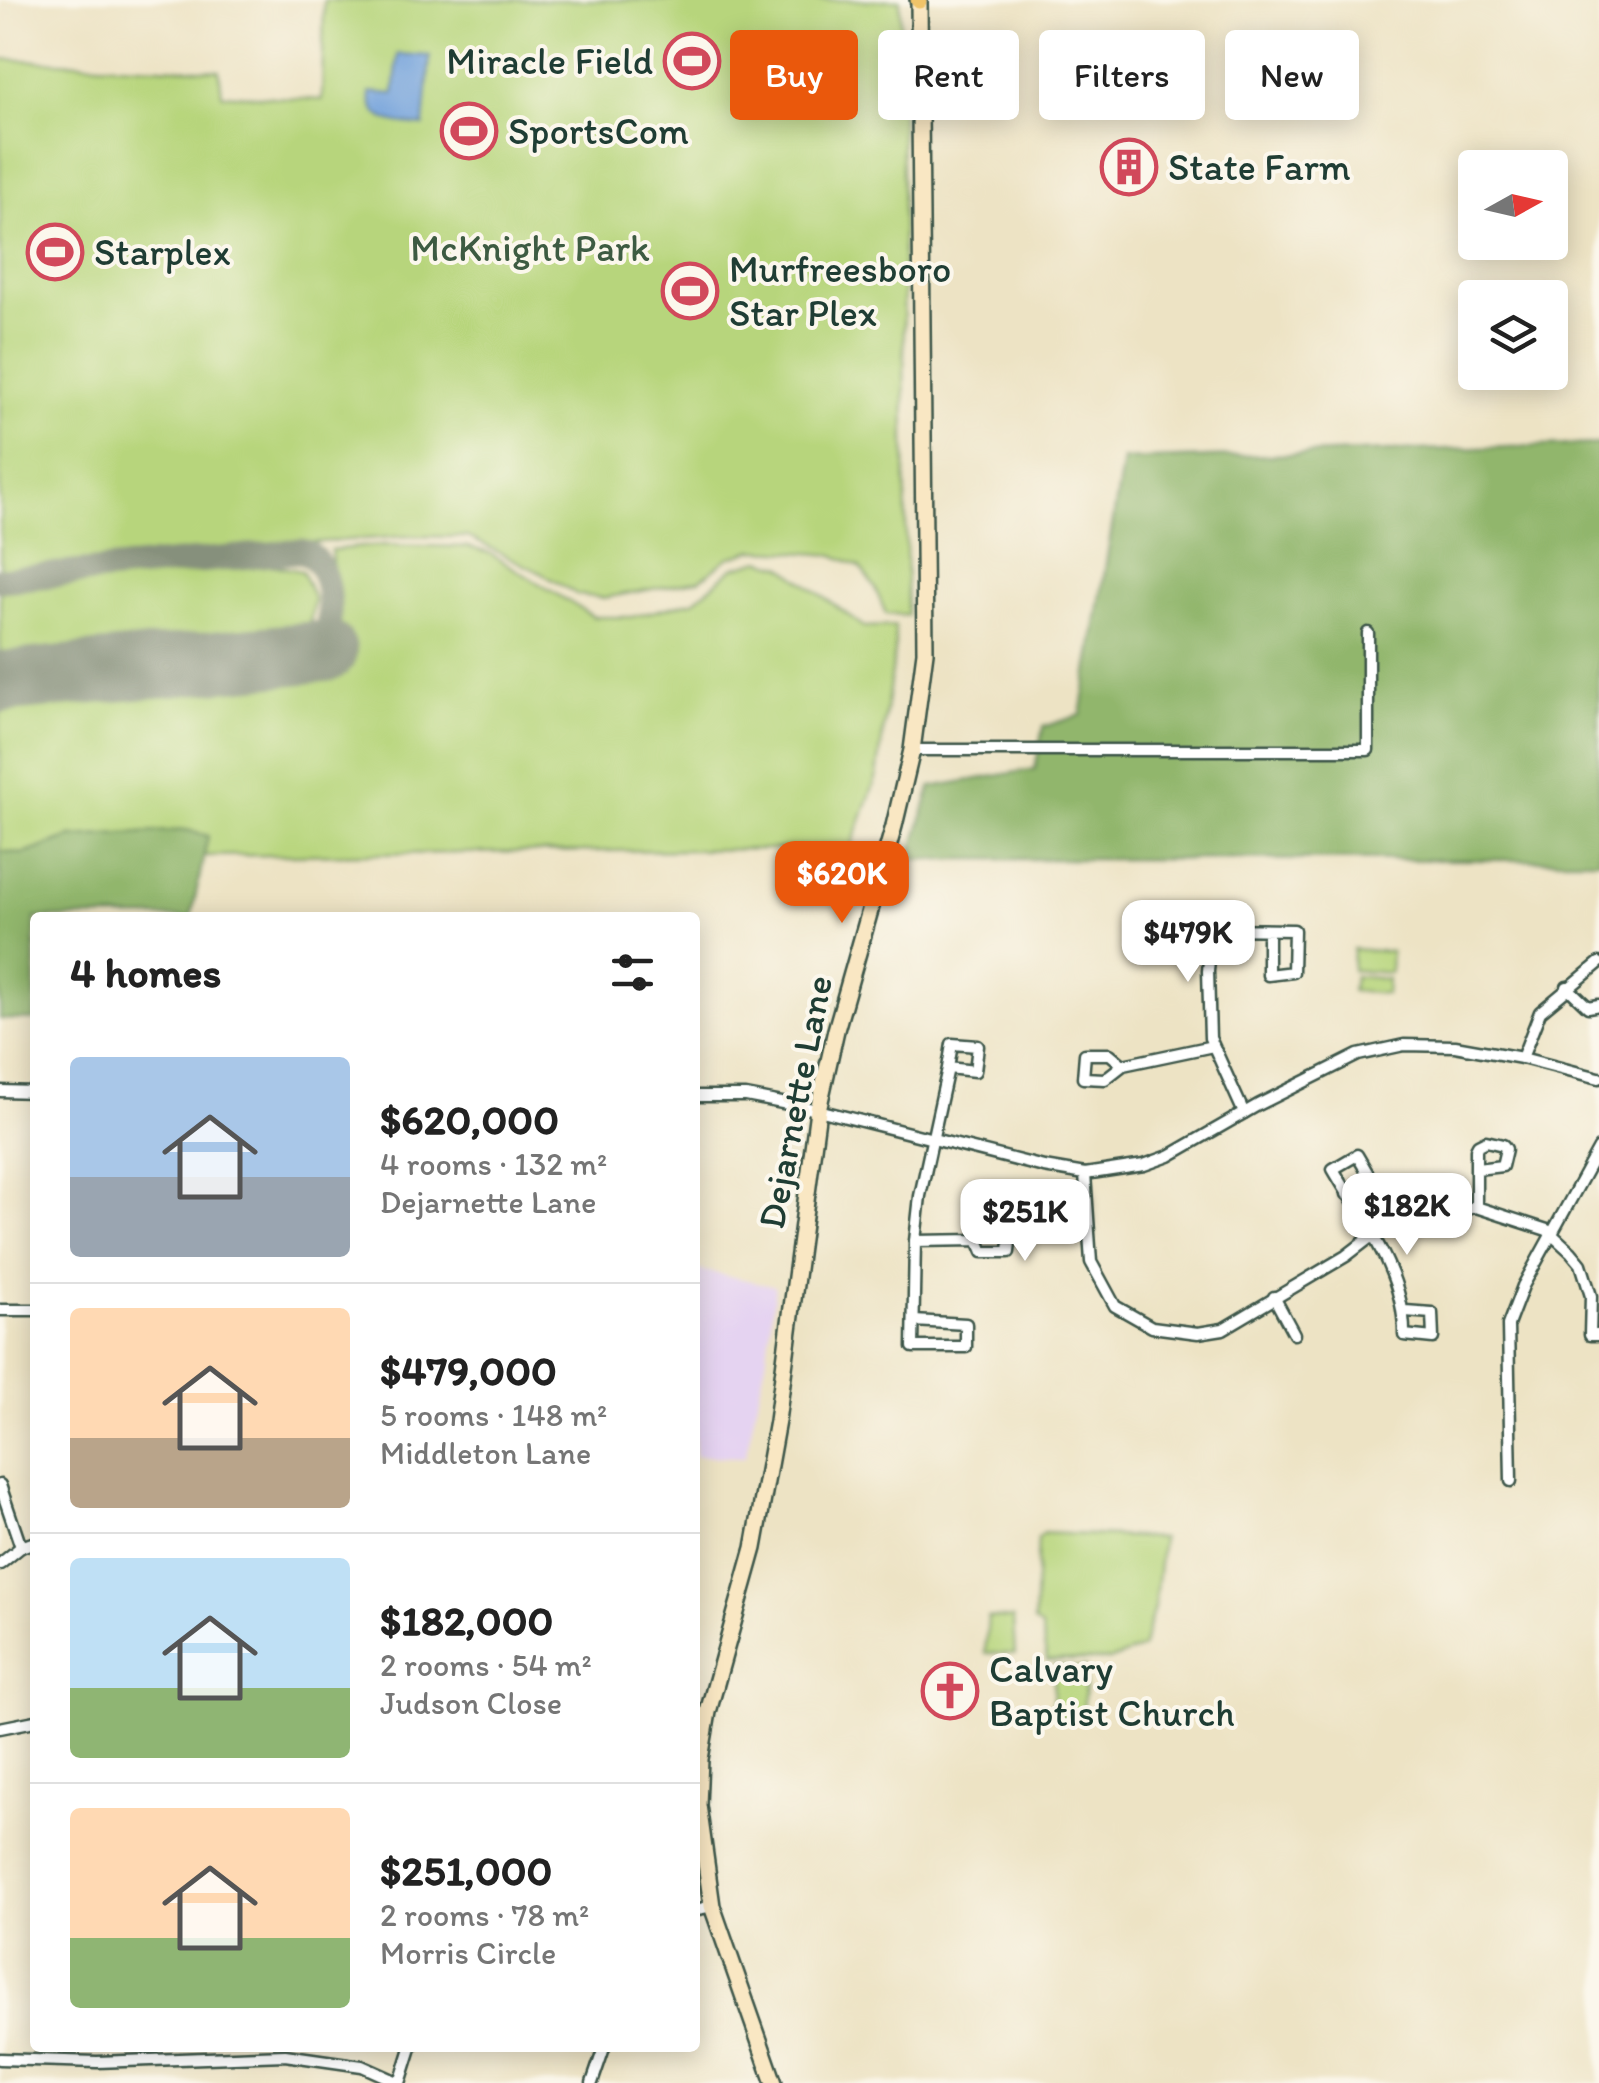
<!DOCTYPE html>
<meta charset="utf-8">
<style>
:root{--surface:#fff;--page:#f6f6f6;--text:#222;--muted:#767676;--line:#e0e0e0;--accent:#ea580c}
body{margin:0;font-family:Itim,sans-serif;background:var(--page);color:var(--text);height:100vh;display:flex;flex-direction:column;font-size:38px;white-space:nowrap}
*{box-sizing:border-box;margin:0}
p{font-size:32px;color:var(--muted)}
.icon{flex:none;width:55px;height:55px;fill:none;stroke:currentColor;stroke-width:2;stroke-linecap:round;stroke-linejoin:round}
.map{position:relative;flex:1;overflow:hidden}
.sheet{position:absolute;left:30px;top:912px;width:670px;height:1140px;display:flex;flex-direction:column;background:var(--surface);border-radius:10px;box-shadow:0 5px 25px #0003}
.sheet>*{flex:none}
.guide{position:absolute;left:730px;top:30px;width:718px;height:90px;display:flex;gap:20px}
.needle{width:65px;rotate:82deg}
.buttons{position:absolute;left:1458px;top:150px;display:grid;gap:20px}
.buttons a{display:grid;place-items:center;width:110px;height:110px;border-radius:10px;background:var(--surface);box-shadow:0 5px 25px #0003;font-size:50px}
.price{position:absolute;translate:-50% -85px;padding:0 22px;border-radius:20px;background:#fff;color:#222;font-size:32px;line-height:65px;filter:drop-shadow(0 2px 5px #0008)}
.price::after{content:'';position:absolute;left:50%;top:60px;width:30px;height:22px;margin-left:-15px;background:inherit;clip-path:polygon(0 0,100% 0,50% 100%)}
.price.selected{background:var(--accent);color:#fff}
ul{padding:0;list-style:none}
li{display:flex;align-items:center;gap:30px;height:250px;padding:0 40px}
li+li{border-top:2px solid var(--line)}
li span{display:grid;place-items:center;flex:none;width:280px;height:200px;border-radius:10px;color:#555}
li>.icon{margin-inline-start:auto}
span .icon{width:120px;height:120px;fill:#fffc;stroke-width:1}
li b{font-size:42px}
h2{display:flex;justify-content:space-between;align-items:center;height:120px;padding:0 40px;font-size:42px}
.tag{padding:0 35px;border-radius:10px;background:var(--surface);box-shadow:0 5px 25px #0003;font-size:35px;line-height:90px}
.tag.selected{background:var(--accent);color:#fff}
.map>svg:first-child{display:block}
</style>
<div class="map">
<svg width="1599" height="2083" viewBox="0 0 1599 2083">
<rect width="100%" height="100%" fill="#fbf7ec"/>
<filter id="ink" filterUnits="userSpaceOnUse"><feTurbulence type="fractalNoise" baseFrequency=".01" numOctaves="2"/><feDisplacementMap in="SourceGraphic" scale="20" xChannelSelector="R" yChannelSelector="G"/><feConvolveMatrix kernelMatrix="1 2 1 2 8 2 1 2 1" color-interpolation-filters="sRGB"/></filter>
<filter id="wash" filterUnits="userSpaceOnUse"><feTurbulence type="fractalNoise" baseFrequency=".0048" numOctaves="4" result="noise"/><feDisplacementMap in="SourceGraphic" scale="40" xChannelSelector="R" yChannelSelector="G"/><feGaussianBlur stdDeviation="2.25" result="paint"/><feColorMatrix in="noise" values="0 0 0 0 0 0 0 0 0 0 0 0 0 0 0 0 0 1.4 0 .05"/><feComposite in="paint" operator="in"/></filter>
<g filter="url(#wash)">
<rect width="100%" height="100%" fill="#ede3c4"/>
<polygon fill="#e5d3f1" points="695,1269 775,1286 766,1361 745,1457 695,1456"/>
<g fill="#b7d57c" stroke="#6b8958" stroke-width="2.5">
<polygon points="324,0 900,0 907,615 886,614 875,588 860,567 834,555 779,551 753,550 728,558 700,580 604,598 578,595 541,573 468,537 410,536 244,547 0,571 0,59 219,70 222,94 322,100"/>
<polygon points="384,545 468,547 489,553 594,617 632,617 694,601 733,568 761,560 782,566 864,627 895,626 895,647 877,776 851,848 204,856 207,836 71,837 24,854 0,851 0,703 341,670 331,550"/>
<polygon points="258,562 302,571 314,599 309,630 0,661 0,587"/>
<polygon points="1353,949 1391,952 1390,973 1352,970"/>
<polygon points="1354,976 1387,979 1386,994 1352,991"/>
<polygon points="1044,1533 1162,1538 1154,1608 1142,1648 1112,1660 1047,1661 1041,1628 1034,1622 1038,1538"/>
<polygon points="988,1617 1013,1619 1015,1654 985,1653"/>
<polygon points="1055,1666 1086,1668 1083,1718 1052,1715"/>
</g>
<g fill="#91b66c" stroke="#587a50" stroke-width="2.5">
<polygon points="1599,444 1599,860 910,859 931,787 1035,769 1043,727 1081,715 1123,460"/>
<polygon points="187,830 208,836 191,917 35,918 35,1020 0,1019 0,851 24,854 71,837"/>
</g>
<path fill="#72a1db" stroke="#486f88" stroke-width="2.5" d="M398 54 430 56 424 126C399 124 370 124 370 92L394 94Z"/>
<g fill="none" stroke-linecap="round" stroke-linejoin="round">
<path stroke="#86907c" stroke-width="25" d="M0 580 302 551C336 563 330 622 326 651"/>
<polyline stroke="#86907c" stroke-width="62" points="0,682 326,651"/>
</g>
</g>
<g filter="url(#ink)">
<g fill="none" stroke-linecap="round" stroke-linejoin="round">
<g stroke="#3e564a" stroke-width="15">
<g id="minor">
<polyline points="912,750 1368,750 1368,633"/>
<polyline points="1567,987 1588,1007 1599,1005"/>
<polyline points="1522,1058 1540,1012 1599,963"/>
<polyline points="1123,1065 1110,1054 1085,1054 1083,1078 1105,1079 1123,1065 1213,1046"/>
<polyline points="0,1091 35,1092"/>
<polyline points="695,1096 746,1096 818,1110 1044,1167 1085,1174 1144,1165 1169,1156 1258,1105 1358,1055 1404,1045 1455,1046 1522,1058 1599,1078"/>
<polyline points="1244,1113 1210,1038 1208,971 1212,929 1294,930 1293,972 1268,975 1268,930"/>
<polyline points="1085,1174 1091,1262 1115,1306 1152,1327 1198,1333 1223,1329 1346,1256 1372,1236 1407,1221 1476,1207 1547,1230 1571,1252 1581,1264 1591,1296 1590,1335 1599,1335"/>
<path d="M1347 1194 1371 1179 1357 1155 1333 1169C1363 1221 1405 1273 1404 1335L1433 1338 1432 1313 1405 1311"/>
<polyline points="1476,1207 1476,1149 1478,1145 1486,1141 1503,1145 1506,1149 1502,1166 1477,1169"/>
<polyline points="915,1241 978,1240 983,1252 1009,1252 1011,1231 982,1229 978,1240"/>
<polyline points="1274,1297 1294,1334"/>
<polyline points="0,1310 35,1310"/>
<polyline points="914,1321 966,1324 966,1347 913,1347 915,1241 920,1196 948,1068 975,1071 978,1046 952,1044 948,1068"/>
<polyline points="1511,1481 1508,1325 1523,1286 1599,1148"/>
<polyline points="0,1485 21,1547"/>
<polyline points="0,1564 21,1547 35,1542"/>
<polyline points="0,1728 35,1721"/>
<polyline points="695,1910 712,1906"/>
<polyline points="0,2059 97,2062 285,2055 362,2066 400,2083 411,2048"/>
<polyline points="592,2083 604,2048"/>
</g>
</g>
<g stroke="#3e564a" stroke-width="20">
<polyline id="secondary" points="774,2083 712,1906 698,1805 700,1759 708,1712 754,1548 777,1421 818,1110 836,1030 894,826 912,750 925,652 919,0"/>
</g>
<g stroke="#3e564a" stroke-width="20">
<polyline id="primary" points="918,0 919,1"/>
</g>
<use href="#minor" stroke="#fff" stroke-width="10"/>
<use href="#secondary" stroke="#f9e7c3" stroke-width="15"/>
<use href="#primary" stroke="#f0c469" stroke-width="15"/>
</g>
</g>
<defs>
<g id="stadium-ring" transform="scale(2.875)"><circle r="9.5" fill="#fbf7ec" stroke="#d1495b" stroke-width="1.5"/><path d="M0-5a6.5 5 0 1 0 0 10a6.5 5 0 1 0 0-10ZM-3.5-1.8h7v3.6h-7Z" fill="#d1495b"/></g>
<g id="building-ring" transform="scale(2.875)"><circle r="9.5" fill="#fbf7ec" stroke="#d1495b" stroke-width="1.5"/><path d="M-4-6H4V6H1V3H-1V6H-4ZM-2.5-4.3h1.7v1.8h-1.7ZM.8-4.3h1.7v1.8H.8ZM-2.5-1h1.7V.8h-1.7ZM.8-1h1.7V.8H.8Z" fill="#d1495b"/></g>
<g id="church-ring" transform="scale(2.875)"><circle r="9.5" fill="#fbf7ec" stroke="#d1495b" stroke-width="1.5"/><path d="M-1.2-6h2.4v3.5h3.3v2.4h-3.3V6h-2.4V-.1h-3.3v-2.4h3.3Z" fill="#d1495b"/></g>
</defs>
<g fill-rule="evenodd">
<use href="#stadium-ring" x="692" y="61"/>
<use href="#stadium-ring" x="469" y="131"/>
<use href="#building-ring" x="1129" y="167"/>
<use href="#stadium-ring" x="55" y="252"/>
<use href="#stadium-ring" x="690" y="291"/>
<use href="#church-ring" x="950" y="1691"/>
</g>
<g text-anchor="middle" stroke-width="8" stroke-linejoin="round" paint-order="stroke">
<g font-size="38" fill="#1f3d34" stroke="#fbf7ec" text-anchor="start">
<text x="653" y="74" text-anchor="end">Miracle Field</text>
<text x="508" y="144">SportsCom</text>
<text x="1168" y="180">State Farm</text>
<text x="94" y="265">Starplex</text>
<text x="729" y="282">Murfreesboro<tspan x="729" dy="44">Star Plex</tspan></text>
<text x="989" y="1682">Calvary<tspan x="989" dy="44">Baptist Church</tspan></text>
</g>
<g font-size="38" fill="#3d5b42" stroke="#fbf7ec">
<text x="530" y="261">McKnight Park</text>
</g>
<g font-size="38" fill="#1f3d34" stroke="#fbf7ec">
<text transform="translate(795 1102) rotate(-79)" y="13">Dejarnette Lane</text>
</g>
</g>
</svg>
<div class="buttons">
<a><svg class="needle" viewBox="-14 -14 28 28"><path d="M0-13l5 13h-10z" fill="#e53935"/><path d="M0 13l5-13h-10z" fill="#767676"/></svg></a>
<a><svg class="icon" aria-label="layers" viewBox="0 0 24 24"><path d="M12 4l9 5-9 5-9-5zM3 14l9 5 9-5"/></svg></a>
</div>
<b class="price selected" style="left:842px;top:926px">$620K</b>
<b class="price" style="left:1188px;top:985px">$479K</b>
<b class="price" style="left:1407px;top:1258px">$182K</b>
<b class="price" style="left:1025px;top:1264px">$251K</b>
<div class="guide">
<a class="tag selected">Buy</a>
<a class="tag">Rent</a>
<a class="tag">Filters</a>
<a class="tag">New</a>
</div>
<section class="sheet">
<h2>4 homes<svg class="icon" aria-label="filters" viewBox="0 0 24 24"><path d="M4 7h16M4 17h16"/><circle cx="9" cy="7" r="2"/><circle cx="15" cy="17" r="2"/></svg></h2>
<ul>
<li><span style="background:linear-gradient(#a9c7e8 60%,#9aa5b1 0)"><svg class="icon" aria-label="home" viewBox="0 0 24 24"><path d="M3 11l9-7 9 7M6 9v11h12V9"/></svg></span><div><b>$620,000</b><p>4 rooms · 132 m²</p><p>Dejarnette Lane</p></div></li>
<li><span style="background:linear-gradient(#ffd9b3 65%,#b9a48a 0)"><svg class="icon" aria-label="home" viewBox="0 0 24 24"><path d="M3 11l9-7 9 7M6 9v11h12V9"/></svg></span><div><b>$479,000</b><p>5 rooms · 148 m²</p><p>Middleton Lane</p></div></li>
<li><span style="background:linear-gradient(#bfe0f5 65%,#8fb573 0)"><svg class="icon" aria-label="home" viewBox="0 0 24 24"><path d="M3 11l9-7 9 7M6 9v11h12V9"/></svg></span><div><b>$182,000</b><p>2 rooms · 54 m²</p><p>Judson Close</p></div></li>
<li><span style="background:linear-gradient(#ffd9b3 65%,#8fb573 0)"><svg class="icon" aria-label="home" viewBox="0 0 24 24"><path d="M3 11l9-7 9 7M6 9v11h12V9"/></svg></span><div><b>$251,000</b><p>2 rooms · 78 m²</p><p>Morris Circle</p></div></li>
</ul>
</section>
</div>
